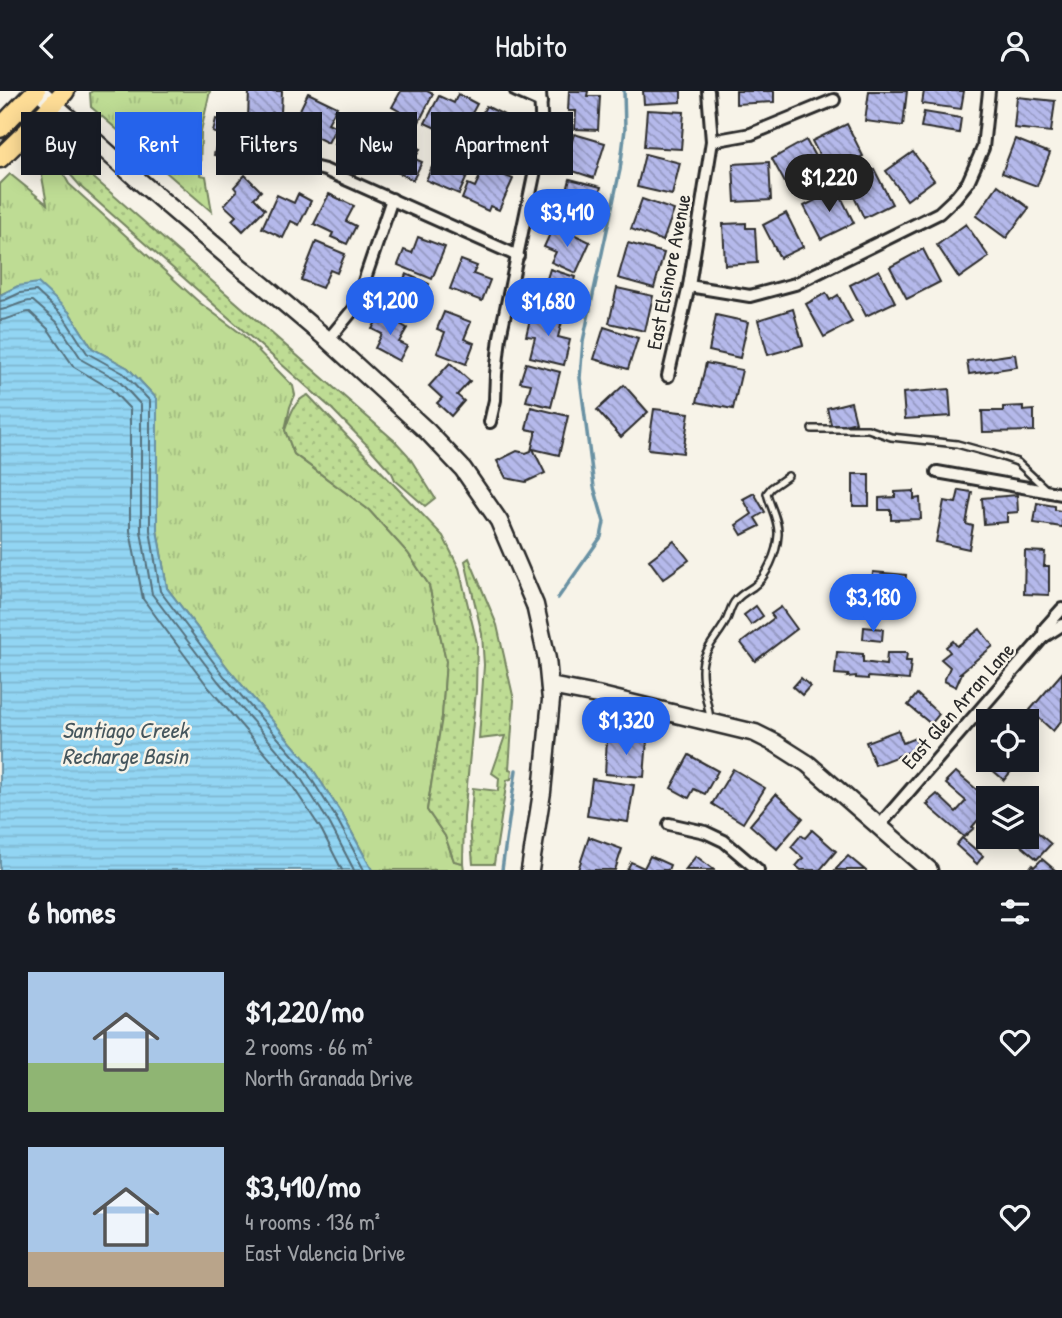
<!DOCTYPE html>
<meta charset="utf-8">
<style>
:root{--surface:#171b24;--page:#20242c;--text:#f1f3f6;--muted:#9ea1a6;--accent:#2563eb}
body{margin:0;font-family:"Patrick Hand",sans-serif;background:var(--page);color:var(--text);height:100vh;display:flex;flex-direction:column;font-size:26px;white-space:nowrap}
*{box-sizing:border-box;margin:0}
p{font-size:23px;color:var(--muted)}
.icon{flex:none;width:38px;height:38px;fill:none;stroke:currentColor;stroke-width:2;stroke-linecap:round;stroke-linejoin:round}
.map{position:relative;height:779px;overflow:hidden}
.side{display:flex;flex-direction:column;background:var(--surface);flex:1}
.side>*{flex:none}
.hud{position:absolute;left:21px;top:21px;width:700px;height:63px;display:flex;gap:14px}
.fabs{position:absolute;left:976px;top:618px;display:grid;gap:14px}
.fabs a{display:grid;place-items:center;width:63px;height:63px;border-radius:0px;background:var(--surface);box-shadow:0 4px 18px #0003;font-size:35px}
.price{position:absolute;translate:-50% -60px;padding:0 16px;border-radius:24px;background:var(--accent);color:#fff;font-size:23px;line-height:46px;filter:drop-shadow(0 2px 4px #0008)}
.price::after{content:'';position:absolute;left:50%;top:42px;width:21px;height:16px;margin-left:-10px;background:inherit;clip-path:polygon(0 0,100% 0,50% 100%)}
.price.selected{background:#222;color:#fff}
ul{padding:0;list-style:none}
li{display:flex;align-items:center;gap:21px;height:175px;padding:0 28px}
li span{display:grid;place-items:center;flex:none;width:196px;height:140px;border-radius:0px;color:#555}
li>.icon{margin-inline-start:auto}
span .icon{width:84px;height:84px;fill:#fffc;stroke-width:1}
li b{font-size:30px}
h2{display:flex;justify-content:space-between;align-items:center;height:84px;padding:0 28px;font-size:30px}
.chip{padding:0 24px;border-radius:0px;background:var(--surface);box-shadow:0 4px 18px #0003;font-size:24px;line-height:63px}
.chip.selected{background:var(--accent);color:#fff}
header{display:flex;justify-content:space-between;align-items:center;height:91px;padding:0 28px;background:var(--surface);font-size:32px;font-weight:600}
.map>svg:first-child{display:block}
</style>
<header><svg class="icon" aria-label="back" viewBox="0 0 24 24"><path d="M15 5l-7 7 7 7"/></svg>Habito<svg class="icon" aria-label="person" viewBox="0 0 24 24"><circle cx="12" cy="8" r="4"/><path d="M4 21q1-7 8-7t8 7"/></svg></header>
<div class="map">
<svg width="1062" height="779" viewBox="0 0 1062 779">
<defs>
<pattern id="grass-tufts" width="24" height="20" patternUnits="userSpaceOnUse" patternTransform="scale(1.75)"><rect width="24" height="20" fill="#bedc94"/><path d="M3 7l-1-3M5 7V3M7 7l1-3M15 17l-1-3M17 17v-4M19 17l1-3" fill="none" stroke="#a3bd80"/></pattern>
<pattern id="garden-dots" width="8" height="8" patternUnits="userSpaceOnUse" patternTransform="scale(1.75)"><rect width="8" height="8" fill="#bedc94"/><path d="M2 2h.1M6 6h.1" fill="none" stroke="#a3bd80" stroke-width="1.8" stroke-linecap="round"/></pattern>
<pattern id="water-rules" width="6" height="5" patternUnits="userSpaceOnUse" patternTransform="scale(1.75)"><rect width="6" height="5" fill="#92d5f3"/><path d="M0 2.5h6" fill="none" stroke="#7eb7d0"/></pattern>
<pattern id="building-back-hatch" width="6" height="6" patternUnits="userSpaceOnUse" patternTransform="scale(1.75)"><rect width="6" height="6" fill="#b5b9eb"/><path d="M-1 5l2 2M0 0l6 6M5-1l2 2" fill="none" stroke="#9397bf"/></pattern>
</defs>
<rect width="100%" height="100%" fill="#f7f3e8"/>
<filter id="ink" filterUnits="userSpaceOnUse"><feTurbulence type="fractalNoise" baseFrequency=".0143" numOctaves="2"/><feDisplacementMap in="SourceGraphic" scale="14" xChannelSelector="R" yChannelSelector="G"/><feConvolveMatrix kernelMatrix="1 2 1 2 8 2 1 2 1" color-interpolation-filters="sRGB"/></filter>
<g filter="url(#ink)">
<g fill="url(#grass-tufts)" stroke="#748460" stroke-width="2">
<polygon points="92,0 210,0 201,40 200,84 206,85 212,121 91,16 90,2"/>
<path d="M34 59C56 71 57 70 69 93L200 212 243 244 293 295 295 304 290 316 285 339 294 363 369 419 408 462 429 494 446 570 442 626 427 719 445 745 454 770 463 772 464 779H372L343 725 310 674 230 580 167 497 157 439V308L128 277 92 257 69 221 18 195 0 204V93L10 83 47 113 41 80 34 78 25 69Z"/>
</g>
<g fill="url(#garden-dots)" stroke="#748460" stroke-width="2">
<polygon points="45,49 84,84 87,81 396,351 408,364 435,407 425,415 395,389 392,382 368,355 331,317 82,97 62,74 47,62 45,65 34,59"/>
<path d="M308 304 443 445 459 477 477 552 476 600 464 726 463 772 454 770 445 745 427 719 442 626 446 570 429 494 408 462 369 419 294 363 285 339C290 325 294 309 308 304Z"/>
<polygon points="469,467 497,534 514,609 509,678 512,679 511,688 507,689 494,773 473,773 470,737 473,697 498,700 499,687 492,682 505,645 479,648 484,574 482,543 465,470"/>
</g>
<polygon fill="url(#water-rules)" stroke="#6991a3" stroke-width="2" points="38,192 69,221 92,257 128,277 157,308 157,439 167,497 230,580 310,674 343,725 372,779 0,779 0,204 18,195"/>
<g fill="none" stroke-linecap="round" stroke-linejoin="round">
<g stroke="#546f7b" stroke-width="2">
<polyline points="0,210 5,209 20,202 36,200 63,225 87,262 123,282 150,310 150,439 160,500 224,585 305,678 337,728 364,779"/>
<path d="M0 219C12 218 21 209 33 210L57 231 82 269 118 289 141 314V440L152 503 218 590 298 683 330 733 354 779"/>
<path d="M0 229C11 229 20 221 30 221L48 238 74 276 111 298 130 318V440L143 508 209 597 289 690 321 738 342 779"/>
</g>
<g stroke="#6991a3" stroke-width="3.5">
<polyline points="558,507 601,446 604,431 594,396 580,287 583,250 620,79 625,38 624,0"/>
<polyline points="502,779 516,679"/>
</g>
</g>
<g fill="url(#building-back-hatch)" stroke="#2b2b2b" stroke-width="2">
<polygon points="249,0 282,0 281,22 272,22 272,29 248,28"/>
<polygon points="401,0 427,0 433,3 419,31 392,16"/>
<polygon points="569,0 588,0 587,5 600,5 598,39 575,38 576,20 568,20"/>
<polygon points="643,0 681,0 681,11 644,13"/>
<polygon points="736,0 774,0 774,11 736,13"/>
<polygon points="869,0 907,0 903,35 865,30"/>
<polygon points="924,0 964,0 961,18 922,13"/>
<polygon points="308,2 337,16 328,32 336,36 328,52 310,43 314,36 296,27"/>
<polygon points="458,3 477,13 463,39 447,31 442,40 425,32 439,5 454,12"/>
<polygon points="1017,6 1055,10 1051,41 1014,37"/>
<polygon points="486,15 504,24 501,31 517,39 506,63 477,50 482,40 475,37"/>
<polygon points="647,19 684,21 681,58 644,56"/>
<polygon points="924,21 961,27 959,42 921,36"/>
<polygon points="373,25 390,34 376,62 360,54 355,63 335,53 343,37 349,40 355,28 368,34"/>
<polygon points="216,28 242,34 239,47 249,50 244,71 214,64 219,43 213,41"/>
<polygon points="847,33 863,65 829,83 812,50"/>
<polygon points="393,39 408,47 406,51 420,58 415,68 422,71 413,89 395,80 398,73 381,64"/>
<polygon points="574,43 605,52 594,87 564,77"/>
<polygon points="1015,48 1050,62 1037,95 1002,82"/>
<polygon points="806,49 824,82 790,101 772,68"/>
<polygon points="913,61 934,89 907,109 886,80"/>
<polygon points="645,63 680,72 672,104 637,96"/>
<polygon points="437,65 470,79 459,103 426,89"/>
<polygon points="769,71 771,109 735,111 733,73"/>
<polygon points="484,76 513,88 499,119 490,115 488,120 462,108 468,93 475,96"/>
<polygon points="874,78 892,113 864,127 847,91"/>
<polygon points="245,84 261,100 254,107 265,118 243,140 232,129 236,125 224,114 237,100 234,96"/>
<polygon points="570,88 601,96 590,132 554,121 558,106 565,108"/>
<polygon points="998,94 1029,117 1006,147 976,125"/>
<polygon points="837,98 854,132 821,148 804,115"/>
<polygon points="298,103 311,110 299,134 291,130 283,147 262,137 277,104 294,112"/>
<polygon points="329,103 354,115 346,130 356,135 347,153 331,146 333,142 314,133"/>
<polygon points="642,108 674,119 663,150 631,138"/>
<polygon points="786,122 803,156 780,167 763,134"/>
<polygon points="746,132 746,137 755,137 757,172 725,174 723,133"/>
<polygon points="966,133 989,166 959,187 937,154"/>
<polygon points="554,134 590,151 576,182 551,171 556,161 544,156"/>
<polygon points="418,146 445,156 432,188 398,174 404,159 412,162"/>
<polygon points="316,151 345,163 337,182 330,179 322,197 301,189"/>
<polygon points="628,152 664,162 654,197 618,187"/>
<polygon points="923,158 940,191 907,208 890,176"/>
<polygon points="461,169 477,175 473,183 490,189 482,210 450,198"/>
<polygon points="550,178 575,186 564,224 532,214 538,195 544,197"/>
<polygon points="879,179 895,211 866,225 850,194"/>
<polygon points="406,183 429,193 414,224 385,211 392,196 399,199"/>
<polygon points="617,197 653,205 645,240 609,232"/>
<polygon points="826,202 830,209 838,204 852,231 824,246 806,213"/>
<polygon points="793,218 803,254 768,264 758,229"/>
<polygon points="532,220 563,227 558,246 570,249 564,274 530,266 535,246 526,245"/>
<polygon points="444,221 471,231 464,248 474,252 466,273 437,262 445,241 437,238"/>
<polygon points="381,222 407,237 399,251 407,255 399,270 375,257 382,243 372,238"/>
<polygon points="716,224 748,231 740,267 709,260"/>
<polygon points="604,236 638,247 628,278 594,268"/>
<polygon points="1015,263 1017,276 969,283 967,270"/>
<polygon points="450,272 470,290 457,304 464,310 451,325 437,312 442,307 429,295"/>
<polygon points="526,272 560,281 551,316 526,310 531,293 520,291"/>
<polygon points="706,272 742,279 733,318 697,311"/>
<polygon points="624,294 648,321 621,346 597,319"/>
<polygon points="949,298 951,325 905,328 903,302"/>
<polygon points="851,311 856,331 832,337 827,317"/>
<polygon points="1023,315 1023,320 1034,319 1034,340 983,341 982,320 1003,320 1003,316"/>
<polygon points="531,316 568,325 559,364 533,358 545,382 526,391 506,387 497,370 517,360 526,362 531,360 536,340 526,338"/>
<polygon points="654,318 689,322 683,362 648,358"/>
<rect x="853" y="383" width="16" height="32"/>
<polygon points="959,399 972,401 966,433 973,435 969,458 936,451 944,410 956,412"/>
<polygon points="914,400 914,408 920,407 921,428 891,429 891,419 879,419 879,407 895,406 895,401"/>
<polygon points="754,402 765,421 755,427 760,435 742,444 736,434 752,423 743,408"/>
<polygon points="1017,404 1018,421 1007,422 1007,431 984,433 982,407"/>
<polygon points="1037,412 1055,415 1055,419 1062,420 1062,436 1034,432"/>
<polygon points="674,450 689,469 663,488 649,469"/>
<polygon points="1025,460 1045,461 1044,475 1049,475 1049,504 1024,503"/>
<polygon points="873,481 906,484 903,517 870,514"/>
<polygon points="756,515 763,525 751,534 744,524"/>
<polygon points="781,516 797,538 755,570 741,552 774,527 771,523"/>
<polygon points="864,536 883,538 882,550 863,548"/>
<polygon points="980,538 993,555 960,582 962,582 956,596 944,590 950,576 941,568 950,561 946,556 953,550 957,555"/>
<polygon points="837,561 863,563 863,571 886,574 887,562 907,562 906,570 911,570 909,589 868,586 868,588 856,587 856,585 847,586 848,584 835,583"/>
<polygon points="1062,582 1062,629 1053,640 1030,619"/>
<polygon points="801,587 810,595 802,604 793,596"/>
<polygon points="917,603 939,623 931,633 908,614"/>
<polygon points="898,639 903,652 915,647 919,657 875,674 866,651"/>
<polygon points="607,647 647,649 644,686 605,683"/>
<polygon points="689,664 718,680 705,703 694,698 689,707 671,697"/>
<polygon points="989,666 989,668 1021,668 1004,689 984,672"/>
<polygon points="733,678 765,697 743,732 712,713"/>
<polygon points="956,681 989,709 989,717 985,722 987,724 981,731 978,729 972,736 974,737 964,746 927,714 929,713 928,711 937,703 956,721 966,710 946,693 948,691 946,690 954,682"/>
<polygon points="592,688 634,694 628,731 587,725"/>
<polygon points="776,703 803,727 777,758 750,734"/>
<polygon points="1027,732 1051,753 1037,768 1011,746 1027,746"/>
<polygon points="812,739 836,760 820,779 801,779 796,775 803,767 791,756 801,744 805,747"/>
<polygon points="589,746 622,758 615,779 578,779"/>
<polygon points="962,747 983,765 977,773 956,754"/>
<polygon points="650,765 670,774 668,779 627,779 631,771 644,777"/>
<polygon points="696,765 714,779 685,779"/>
<polygon points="848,765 865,779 835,779"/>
<polygon points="1042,768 1055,779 1028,779 1032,774 1034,776"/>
</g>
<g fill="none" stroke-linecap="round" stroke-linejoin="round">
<g stroke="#2b2b2b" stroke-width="10">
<g id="lane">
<polyline points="812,338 868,338 891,346 957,353 993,363 1017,371 1046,398"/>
<path d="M710 628C708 610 699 588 703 570 707 554 721 542 727 528 730 521 731 514 736 509 741 503 747 500 753 496 767 486 777 461 778 444 779 429 770 416 767 402L771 397 788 385"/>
</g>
</g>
<g stroke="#2b2b2b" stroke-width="16">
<g id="street">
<polyline points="516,0 541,11"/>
<polyline points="712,50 751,43 834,9"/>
<polyline points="280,68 325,79 518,165"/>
<polyline points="689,195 750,205 795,193 939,122 956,106 968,91 983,57 989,0"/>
<polyline points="328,249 352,220 359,205 392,108"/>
<polyline points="668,285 689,195 712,50 708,0"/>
<polyline points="490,331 495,309 496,283 500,246 542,46 540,0"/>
<polyline points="937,381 1062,403"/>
<polyline points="1043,546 1062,534"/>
<polyline points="669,733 705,741 724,750 758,779"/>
<polyline points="879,735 1043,546 1045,537 1062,518"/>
</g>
</g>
<g stroke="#2b2b2b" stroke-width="21">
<g id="secondary">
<polyline points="39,0 136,87 240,176 263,194 328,249 428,341 463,378 499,430 535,514 547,568 551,609 542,701 530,779"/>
<polyline points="550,595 597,604 755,642 775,652 808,673 929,779"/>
</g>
</g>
<g stroke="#2b2b2b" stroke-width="23">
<g id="primary">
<polyline points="0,37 36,0"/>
<polyline points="0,67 30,38 65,0"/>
</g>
</g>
<use href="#lane" stroke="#f7f3e8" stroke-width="5"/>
<use href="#street" stroke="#f7f3e8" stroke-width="10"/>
<use href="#secondary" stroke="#f7f3e8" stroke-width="16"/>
<use href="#primary" stroke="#fedd96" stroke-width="18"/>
</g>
</g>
<g text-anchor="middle" stroke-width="5" stroke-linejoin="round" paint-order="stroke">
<g font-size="21" fill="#2b2b2b" stroke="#f7f3e8">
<text transform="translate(669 181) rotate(-79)" y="7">East Elsinore Avenue</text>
<text transform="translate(958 615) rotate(-49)" y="7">East Glen Arran Lane</text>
</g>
<g font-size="23" font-style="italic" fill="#45565d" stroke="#f7f3e8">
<text x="125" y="647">Santiago Creek<tspan x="125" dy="26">Recharge Basin</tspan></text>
</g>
</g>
</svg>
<div class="fabs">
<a><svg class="icon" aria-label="locate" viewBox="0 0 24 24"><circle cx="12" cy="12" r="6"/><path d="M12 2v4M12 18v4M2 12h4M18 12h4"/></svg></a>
<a><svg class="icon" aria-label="layers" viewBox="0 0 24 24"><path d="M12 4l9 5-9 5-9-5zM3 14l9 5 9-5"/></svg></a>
</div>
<b class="price selected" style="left:829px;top:123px">$1,220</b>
<b class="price" style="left:567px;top:158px">$3,410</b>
<b class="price" style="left:390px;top:246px">$1,200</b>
<b class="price" style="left:548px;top:247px">$1,680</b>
<b class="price" style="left:873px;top:543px">$3,180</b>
<b class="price" style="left:626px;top:666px">$1,320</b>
<div class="hud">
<a class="chip">Buy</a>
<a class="chip selected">Rent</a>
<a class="chip">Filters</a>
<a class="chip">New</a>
<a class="chip">Apartment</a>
</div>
</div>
<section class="side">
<h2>6 homes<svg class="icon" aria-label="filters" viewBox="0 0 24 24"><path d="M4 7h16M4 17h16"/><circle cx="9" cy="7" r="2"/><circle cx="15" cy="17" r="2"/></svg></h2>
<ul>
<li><span style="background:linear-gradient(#a9c7e8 65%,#8fb573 0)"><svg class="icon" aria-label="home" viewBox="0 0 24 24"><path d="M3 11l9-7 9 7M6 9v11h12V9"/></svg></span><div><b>$1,220/mo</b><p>2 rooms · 66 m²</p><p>North Granada Drive</p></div><svg class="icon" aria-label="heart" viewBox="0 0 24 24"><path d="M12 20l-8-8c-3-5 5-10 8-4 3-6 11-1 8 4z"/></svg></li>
<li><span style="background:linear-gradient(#a9c7e8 75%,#b9a48a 0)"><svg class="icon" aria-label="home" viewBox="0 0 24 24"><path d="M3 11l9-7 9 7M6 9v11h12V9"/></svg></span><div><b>$3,410/mo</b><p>4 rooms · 136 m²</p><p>East Valencia Drive</p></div><svg class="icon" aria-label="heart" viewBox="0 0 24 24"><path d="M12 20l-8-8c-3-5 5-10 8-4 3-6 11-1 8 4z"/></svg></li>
</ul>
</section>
